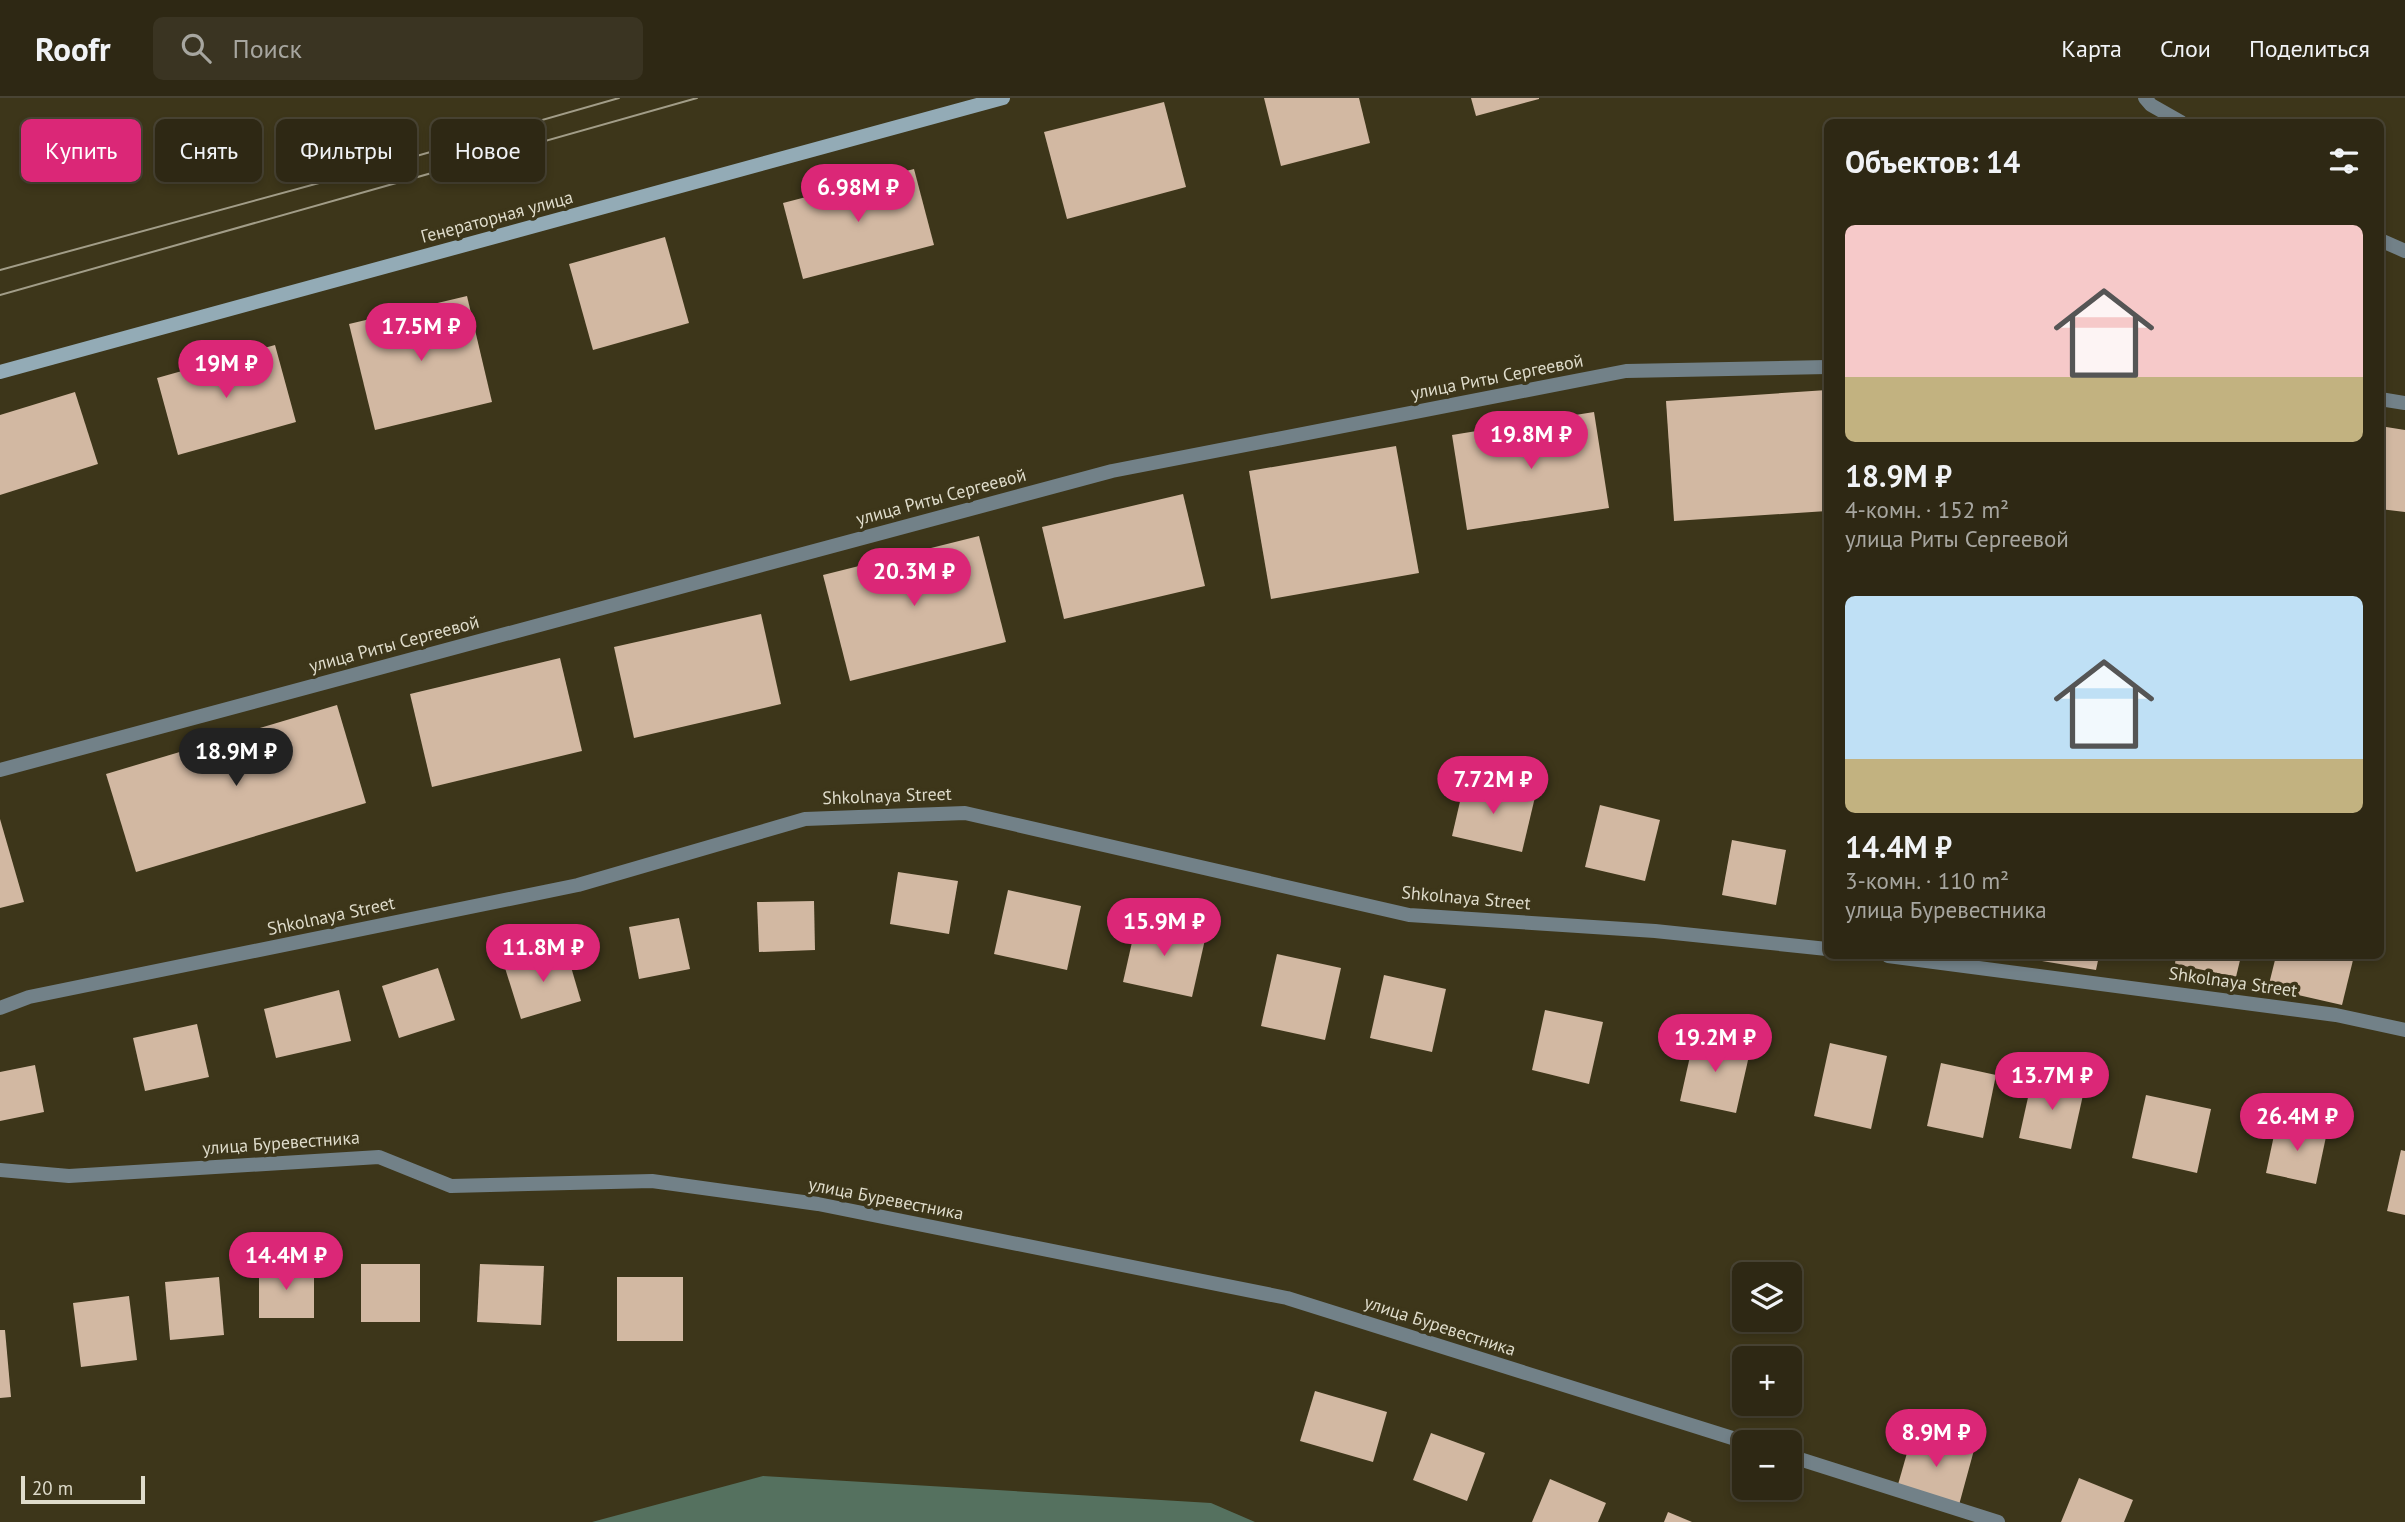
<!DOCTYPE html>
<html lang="ru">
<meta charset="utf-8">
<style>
:root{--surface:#2e2814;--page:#3a3422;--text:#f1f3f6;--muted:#a7a6a0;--line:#494434;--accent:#db2777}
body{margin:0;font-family:"PT Sans",sans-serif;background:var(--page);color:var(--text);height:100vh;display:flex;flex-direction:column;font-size:26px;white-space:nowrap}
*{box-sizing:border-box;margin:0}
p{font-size:23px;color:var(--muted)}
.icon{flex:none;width:38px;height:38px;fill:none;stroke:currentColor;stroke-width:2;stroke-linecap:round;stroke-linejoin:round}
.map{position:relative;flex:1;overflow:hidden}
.drawer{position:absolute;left:1824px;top:21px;width:560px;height:840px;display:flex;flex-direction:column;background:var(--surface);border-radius:10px;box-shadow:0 4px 10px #0003,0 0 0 2px var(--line)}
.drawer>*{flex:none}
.guide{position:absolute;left:21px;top:21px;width:665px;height:63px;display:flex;gap:14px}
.buttons{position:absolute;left:1732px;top:1164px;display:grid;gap:14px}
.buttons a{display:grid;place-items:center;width:70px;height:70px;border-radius:10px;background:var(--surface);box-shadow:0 4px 10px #0003,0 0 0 2px var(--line);font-size:35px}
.scale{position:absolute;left:21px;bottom:18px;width:124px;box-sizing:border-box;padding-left:7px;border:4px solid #dfdccb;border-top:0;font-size:19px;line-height:24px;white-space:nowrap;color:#dfdccb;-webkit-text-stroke:5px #3d361a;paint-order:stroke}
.price{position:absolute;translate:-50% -60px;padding:0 16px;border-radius:24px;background:var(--accent);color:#fff;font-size:23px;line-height:46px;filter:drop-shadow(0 2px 4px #0008)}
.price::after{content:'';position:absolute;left:50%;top:42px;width:21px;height:16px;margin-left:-10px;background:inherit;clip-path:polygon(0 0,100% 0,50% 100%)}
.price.on{background:#222;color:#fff}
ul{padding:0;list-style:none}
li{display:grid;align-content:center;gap:14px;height:371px;padding:0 21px}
li span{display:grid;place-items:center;height:217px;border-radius:10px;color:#555}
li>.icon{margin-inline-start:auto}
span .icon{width:126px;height:126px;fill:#fffc;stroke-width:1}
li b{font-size:30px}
h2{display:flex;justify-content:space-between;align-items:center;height:84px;padding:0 21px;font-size:30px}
.tag{padding:0 24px;border-radius:10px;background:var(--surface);box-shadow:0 4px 10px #0003,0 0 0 2px var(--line);font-size:24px;line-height:63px}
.tag.on{background:var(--accent);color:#fff}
header{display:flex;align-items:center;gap:42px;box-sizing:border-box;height:98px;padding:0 35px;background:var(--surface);border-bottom:2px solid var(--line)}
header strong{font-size:33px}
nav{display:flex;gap:38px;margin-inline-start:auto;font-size:24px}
.search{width:490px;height:63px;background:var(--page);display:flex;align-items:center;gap:18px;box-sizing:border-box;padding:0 24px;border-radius:10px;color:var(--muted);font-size:26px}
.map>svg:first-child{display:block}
</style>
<header>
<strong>Roofr</strong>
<div class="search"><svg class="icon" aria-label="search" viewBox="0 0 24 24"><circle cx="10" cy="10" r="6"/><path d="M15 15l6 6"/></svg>Поиск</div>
<nav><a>Карта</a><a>Слои</a><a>Поделиться</a></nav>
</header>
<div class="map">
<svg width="2405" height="1424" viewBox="0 0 2405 1424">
<rect width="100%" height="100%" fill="#3d361a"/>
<polygon fill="#55715f" points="763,1378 1211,1405 1255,1424 592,1424"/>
<g fill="#d2b8a2">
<polygon points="1264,0 1359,0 1370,45 1281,68"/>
<polygon points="1471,0 1539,0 1539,1 1476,18"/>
<polygon points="1164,4 1186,89 1067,121 1044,34"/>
<polygon points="914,71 934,147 803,181 783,105"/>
<polygon points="665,139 689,225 593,252 569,166"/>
<polygon points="467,198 492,304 375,332 349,226"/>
<polygon points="275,247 296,324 178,357 157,280"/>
<polygon points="1827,292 1827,413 1674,423 1666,303"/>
<polygon points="75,294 98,366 0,397 0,317"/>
<polygon points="1594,314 1609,410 1467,432 1452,337"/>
<polygon points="2380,328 2405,332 2405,414 2380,411"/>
<polygon points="1396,348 1419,475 1271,501 1249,373"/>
<polygon points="1183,396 1205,488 1064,521 1042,429"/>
<polygon points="979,438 1006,544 850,583 823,477"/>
<polygon points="761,516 781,606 634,640 614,549"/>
<polygon points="560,560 582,653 432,689 410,596"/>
<polygon points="337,607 366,705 136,774 106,676"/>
<polygon points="1465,682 1535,699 1522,754 1452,738"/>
<polygon points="1600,707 1660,722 1645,783 1585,769"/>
<polygon points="0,721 24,804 0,810"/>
<polygon points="1732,742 1786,752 1776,807 1722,797"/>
<polygon points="898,774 958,783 949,836 890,826"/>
<polygon points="1008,792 1081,808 1067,872 994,856"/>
<polygon points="814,803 815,852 759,854 757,804"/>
<polygon points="679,820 690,871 639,881 629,829"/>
<polygon points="1137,822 1206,837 1192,899 1123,884"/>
<polygon points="566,852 581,903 521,921 505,870"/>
<polygon points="1277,856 1341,870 1325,942 1261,928"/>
<polygon points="2043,858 2099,858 2096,872 2042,863"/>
<polygon points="2176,858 2241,858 2236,879 2175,866"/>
<polygon points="2276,858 2354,858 2342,907 2268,890"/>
<polygon points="438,870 455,922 399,940 382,888"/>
<polygon points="1384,877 1446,891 1432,954 1370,940"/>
<polygon points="339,892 351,943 276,960 264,911"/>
<polygon points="1545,912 1603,924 1589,986 1532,972"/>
<polygon points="197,926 209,979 145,993 133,940"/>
<polygon points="1695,936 1751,949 1736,1015 1680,1003"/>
<polygon points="1830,945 1887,958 1871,1031 1814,1018"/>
<polygon points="1941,965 1996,977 1983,1040 1927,1028"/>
<polygon points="35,967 44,1014 0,1023 0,974"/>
<polygon points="2033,977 2085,988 2071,1051 2019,1040"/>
<polygon points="2146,997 2211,1011 2197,1075 2132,1060"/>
<polygon points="2277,1023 2327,1034 2316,1086 2266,1075"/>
<polygon points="2401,1052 2405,1053 2405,1117 2387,1113"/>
<rect x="361" y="1166" width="59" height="58"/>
<polygon points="480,1166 544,1168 541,1227 477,1224"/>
<rect x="259" y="1168" width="55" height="52"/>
<polygon points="219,1179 224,1237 170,1242 165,1184"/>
<rect x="617" y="1179" width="66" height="64"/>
<polygon points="129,1198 137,1262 81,1269 73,1205"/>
<polygon points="0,1232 5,1232 11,1299 0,1300"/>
<polygon points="1315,1293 1387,1314 1373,1364 1300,1343"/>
<polygon points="1913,1334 1974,1352 1959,1407 1897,1390"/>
<polygon points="1431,1335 1485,1355 1467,1403 1413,1382"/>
<polygon points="2079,1380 2133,1402 2124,1424 2061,1424"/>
<polygon points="1550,1381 1606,1405 1598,1424 1532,1424"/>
<polygon points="1668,1414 1692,1424 1664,1424"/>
</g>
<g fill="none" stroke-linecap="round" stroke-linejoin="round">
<g stroke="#728188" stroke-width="14">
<polyline points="2145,0 2151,7 2181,24"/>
<polyline points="2380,142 2405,153"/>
<polyline points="2380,301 2405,305"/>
<polyline points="0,672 1112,373 1626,273 1827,269"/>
<polyline points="1888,858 2336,917 2405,932"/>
<polyline points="0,910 29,899 578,787 805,721 965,715 1409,817 1655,833 1827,851"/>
<polyline points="0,1072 69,1078 379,1059 451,1088 652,1083 818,1106 1287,1200 1745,1344"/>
<polyline points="1790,1358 1998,1424"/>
</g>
<polyline stroke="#93abb6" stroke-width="14" points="0,274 1003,0"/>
<g stroke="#a29d88" stroke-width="2">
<polyline points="0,172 378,69 619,0"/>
<polyline points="0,197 697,0"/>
</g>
</g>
<g text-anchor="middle" stroke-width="7" stroke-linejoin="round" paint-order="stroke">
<g font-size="18" fill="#dfdccb" stroke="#3d361a">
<text transform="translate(497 119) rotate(-15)" y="6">Генераторная улица</text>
<text transform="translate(1497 279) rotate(-11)" y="6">улица Риты Сергеевой</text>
<text transform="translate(941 399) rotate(-15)" y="6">улица Риты Сергеевой</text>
<text transform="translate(394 546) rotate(-15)" y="6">улица Риты Сергеевой</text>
<text transform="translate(887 698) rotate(-2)" y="6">Shkolnaya Street</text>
<text transform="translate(1466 800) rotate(5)" y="6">Shkolnaya Street</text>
<text transform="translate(331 818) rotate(-12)" y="6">Shkolnaya Street</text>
<text transform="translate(2233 884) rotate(8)" y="6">Shkolnaya Street</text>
<text transform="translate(281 1045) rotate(-4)" y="6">улица Буревестника</text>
<text transform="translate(886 1101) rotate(11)" y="6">улица Буревестника</text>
<text transform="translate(1440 1228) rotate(18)" y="6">улица Буревестника</text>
</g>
</g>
</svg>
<div class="buttons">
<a><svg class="icon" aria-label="layers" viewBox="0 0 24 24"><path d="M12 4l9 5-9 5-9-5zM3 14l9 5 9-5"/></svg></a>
<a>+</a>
<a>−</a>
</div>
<div class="scale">20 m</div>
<b class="price" style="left:858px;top:126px">6.98M ₽</b>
<b class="price" style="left:421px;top:265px">17.5M ₽</b>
<b class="price" style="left:226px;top:302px">19M ₽</b>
<b class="price" style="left:1531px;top:373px">19.8M ₽</b>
<b class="price" style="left:914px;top:510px">20.3M ₽</b>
<b class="price on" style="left:236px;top:690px">18.9M ₽</b>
<b class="price" style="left:1493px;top:718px">7.72M ₽</b>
<b class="price" style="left:1164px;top:860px">15.9M ₽</b>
<b class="price" style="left:543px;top:886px">11.8M ₽</b>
<b class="price" style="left:1715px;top:976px">19.2M ₽</b>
<b class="price" style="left:2052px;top:1014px">13.7M ₽</b>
<b class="price" style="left:2297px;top:1055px">26.4M ₽</b>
<b class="price" style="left:286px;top:1194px">14.4M ₽</b>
<b class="price" style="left:1936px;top:1371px">8.9M ₽</b>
<div class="guide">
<a class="tag on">Купить</a>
<a class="tag">Снять</a>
<a class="tag">Фильтры</a>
<a class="tag">Новое</a>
</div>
<section class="drawer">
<h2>Объектов: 14<svg class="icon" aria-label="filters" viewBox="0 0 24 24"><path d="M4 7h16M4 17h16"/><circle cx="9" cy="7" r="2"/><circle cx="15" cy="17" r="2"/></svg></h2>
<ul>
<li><span style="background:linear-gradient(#f6c9c9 70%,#c2b280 0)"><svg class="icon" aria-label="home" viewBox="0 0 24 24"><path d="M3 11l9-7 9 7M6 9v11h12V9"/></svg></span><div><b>18.9M ₽</b><p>4-комн. · 152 m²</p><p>улица Риты Сергеевой</p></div></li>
<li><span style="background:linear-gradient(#bfe0f5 75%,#c2b280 0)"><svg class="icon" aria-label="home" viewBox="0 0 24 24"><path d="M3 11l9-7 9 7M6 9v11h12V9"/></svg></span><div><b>14.4M ₽</b><p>3-комн. · 110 m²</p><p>улица Буревестника</p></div></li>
</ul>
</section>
</div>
